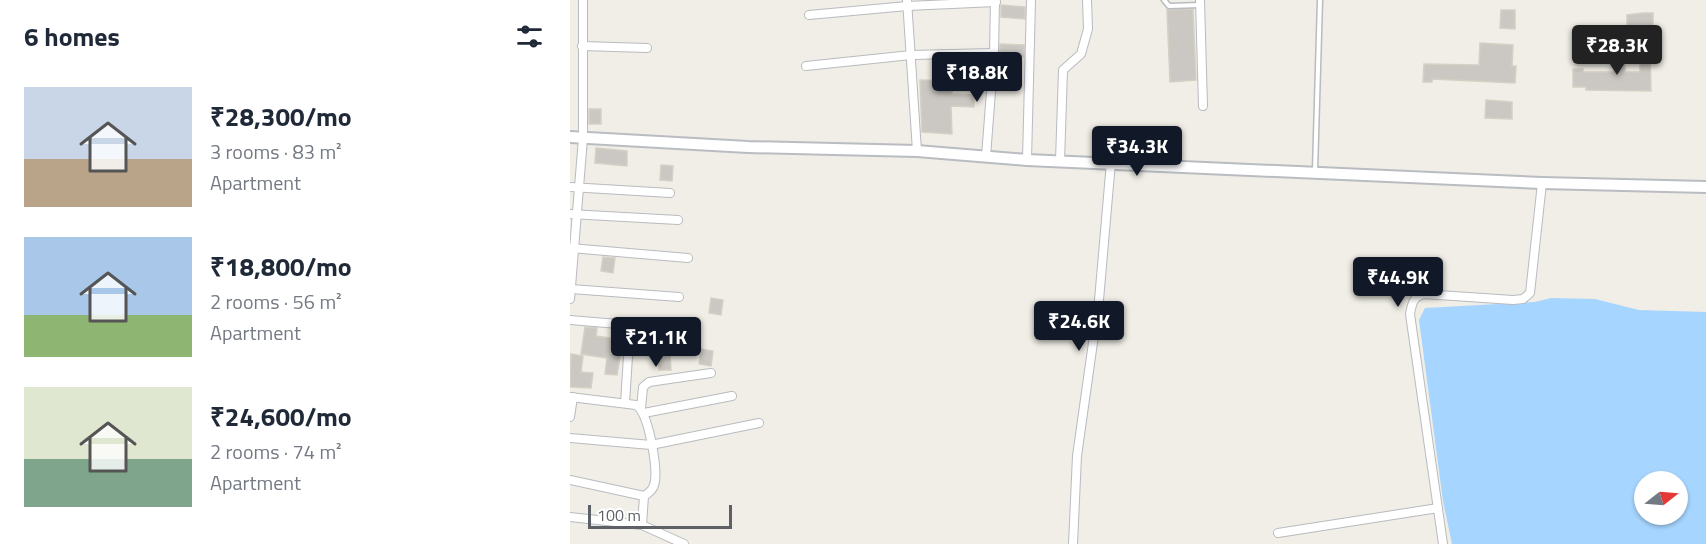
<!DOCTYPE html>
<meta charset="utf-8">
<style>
:root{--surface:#fff;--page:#f6f6f7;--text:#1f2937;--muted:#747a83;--accent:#111827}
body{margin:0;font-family:"Titillium Web",sans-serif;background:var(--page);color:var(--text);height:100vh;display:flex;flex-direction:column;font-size:22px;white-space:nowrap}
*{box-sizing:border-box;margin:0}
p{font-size:20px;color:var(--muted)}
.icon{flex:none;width:33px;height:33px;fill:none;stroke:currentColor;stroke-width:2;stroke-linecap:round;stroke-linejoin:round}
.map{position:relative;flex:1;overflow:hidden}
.details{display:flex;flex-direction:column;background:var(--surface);width:570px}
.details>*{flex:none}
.needle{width:39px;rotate:73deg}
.tools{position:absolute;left:1064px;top:471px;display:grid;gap:12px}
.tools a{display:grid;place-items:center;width:54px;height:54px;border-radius:50%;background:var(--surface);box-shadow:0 2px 4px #0004;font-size:30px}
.scale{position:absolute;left:18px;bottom:15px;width:144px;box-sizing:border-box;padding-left:6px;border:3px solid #5d6166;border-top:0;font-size:16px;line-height:21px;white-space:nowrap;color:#5d6166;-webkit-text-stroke:4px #fff;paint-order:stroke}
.price{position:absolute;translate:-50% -51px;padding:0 14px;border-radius:6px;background:var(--accent);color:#fff;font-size:20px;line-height:39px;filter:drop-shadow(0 2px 3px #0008)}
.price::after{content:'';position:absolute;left:50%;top:36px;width:18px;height:14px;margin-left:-9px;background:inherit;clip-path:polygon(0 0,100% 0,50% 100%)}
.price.active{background:#222;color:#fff}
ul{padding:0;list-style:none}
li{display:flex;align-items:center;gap:18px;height:150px;padding:0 24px}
li span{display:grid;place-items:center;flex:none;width:168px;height:120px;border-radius:0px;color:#555}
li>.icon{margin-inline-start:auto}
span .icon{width:72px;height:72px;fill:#fffc;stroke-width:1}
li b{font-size:26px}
h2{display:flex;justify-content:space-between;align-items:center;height:72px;padding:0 24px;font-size:26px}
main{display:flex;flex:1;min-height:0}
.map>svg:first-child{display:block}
</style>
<main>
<section class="details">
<h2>6 homes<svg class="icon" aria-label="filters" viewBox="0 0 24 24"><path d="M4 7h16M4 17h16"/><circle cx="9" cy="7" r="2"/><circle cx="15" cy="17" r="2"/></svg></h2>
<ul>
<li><span style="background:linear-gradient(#c9d6e8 60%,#b9a48a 0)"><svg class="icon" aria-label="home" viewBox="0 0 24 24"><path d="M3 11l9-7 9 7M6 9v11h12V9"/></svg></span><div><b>₹28,300/mo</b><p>3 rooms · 83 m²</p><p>Apartment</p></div></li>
<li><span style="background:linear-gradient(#a9c7e8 65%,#8fb573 0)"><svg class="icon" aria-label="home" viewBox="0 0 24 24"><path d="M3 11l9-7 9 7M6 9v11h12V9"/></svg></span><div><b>₹18,800/mo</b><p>2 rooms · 56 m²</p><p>Apartment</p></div></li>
<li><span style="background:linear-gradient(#dfe7d0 60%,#7fa58c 0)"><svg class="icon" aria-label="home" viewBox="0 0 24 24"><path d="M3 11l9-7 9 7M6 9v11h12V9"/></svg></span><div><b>₹24,600/mo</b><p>2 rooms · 74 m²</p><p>Apartment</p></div></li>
</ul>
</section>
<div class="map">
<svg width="1136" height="544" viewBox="0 0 1136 544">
<rect width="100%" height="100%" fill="#f0eee6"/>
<path fill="#a6d5ff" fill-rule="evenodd" d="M981 298 1025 299 1069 310 1136 312V544H882L873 501 849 320 855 308 965 302ZM1074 482H1107V514H1074Z"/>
<g fill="#cbc8c3" stroke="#d5d0c4" stroke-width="1.5">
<polygon points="431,5 455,7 455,19 431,17"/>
<polygon points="623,9 626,80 600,82 597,10"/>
<polygon points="931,10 945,10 945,29 930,28"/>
<polygon points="1073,13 1083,13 1083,31 1057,33 1057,15"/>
<polygon points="910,43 943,45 942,66 946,66 945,83 862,79 862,82 853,82 854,64 909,65"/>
<polygon points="430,44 454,45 454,57 441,56 440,71 429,71"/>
<polygon points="1044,48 1054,48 1055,72 1070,72 1070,50 1080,50 1081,91 1016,90 1016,87 1003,87 1003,69 1013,69 1013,72 1044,72"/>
<polygon points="350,80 382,81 382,94 404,95 404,107 381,106 382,134 352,132"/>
<polygon points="916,100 942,102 942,119 915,118"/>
<rect x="19" y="109" width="12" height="15"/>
<polygon points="26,148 57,151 57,166 25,163"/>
<polygon points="91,165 103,166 102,181 90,180"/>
<polygon points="33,257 45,258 43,273 31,271"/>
<polygon points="141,298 153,300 151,315 139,313"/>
<polygon points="15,327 27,328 26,336 53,340 47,375 35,374 37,358 11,354"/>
<polygon points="131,349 143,351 141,366 129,364"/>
<polygon points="1,354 13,356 11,372 23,373 21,388 0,387"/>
<polygon points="88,355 100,355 101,370 89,370"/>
</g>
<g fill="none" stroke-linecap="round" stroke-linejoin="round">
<g stroke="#b8bbbf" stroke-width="7">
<g id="lane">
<polyline points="594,0 599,6 630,5"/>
<polyline points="745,170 750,0"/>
</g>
</g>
<g stroke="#b8bbbf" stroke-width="10">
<g id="street">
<polyline points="337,0 347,151"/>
<polyline points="630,0 633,106"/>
<polyline points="239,15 337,6 426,2"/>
<polyline points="12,46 77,48"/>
<polyline points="236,66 341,55 424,53"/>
<polyline points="416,156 424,53 425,0"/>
<polyline points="457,160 461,0"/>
<polyline points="490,161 493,70 511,54 518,29 517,0"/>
<polyline points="0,187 100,193"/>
<polyline points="0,214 108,220"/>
<polyline points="0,248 118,258"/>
<polyline points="1,289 109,297"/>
<polyline points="0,299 13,138 13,0"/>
<polyline points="0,320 60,325 110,323"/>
<path d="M0 397 66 405C79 413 87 466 85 481 84 489 80 492 74 496L72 525"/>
<polyline points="55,403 60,325"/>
<polyline points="71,408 73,387 79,382 141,373"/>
<polyline points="74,413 162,396"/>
<polyline points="0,417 3,397"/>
<polyline points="0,438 81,445 189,423"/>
<polyline points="0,480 74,496"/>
<polyline points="0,517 72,525 114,544"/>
<polyline points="708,533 868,508"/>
<polyline points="503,544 507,456 529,300 541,162"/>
<path d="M873 544 840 314C842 303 843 297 854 294L943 300 953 299 960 293 972 183"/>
</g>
</g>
<g stroke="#b9bcc1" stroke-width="14">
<polyline id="secondary" points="0,137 178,147 347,151 457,160 972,183 1136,187"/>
</g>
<use href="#lane" stroke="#fff" stroke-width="4"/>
<use href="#street" stroke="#fff" stroke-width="8"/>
<use href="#secondary" stroke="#fff" stroke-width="10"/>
</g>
</svg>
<div class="tools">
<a><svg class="needle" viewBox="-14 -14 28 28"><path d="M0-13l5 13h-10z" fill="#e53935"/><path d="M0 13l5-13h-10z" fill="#747a83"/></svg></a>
</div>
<div class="scale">100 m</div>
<b class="price active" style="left:1047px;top:76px">₹28.3K</b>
<b class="price" style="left:407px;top:103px">₹18.8K</b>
<b class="price" style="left:567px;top:177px">₹34.3K</b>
<b class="price" style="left:828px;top:308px">₹44.9K</b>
<b class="price" style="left:509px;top:352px">₹24.6K</b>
<b class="price" style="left:86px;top:368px">₹21.1K</b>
</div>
</main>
